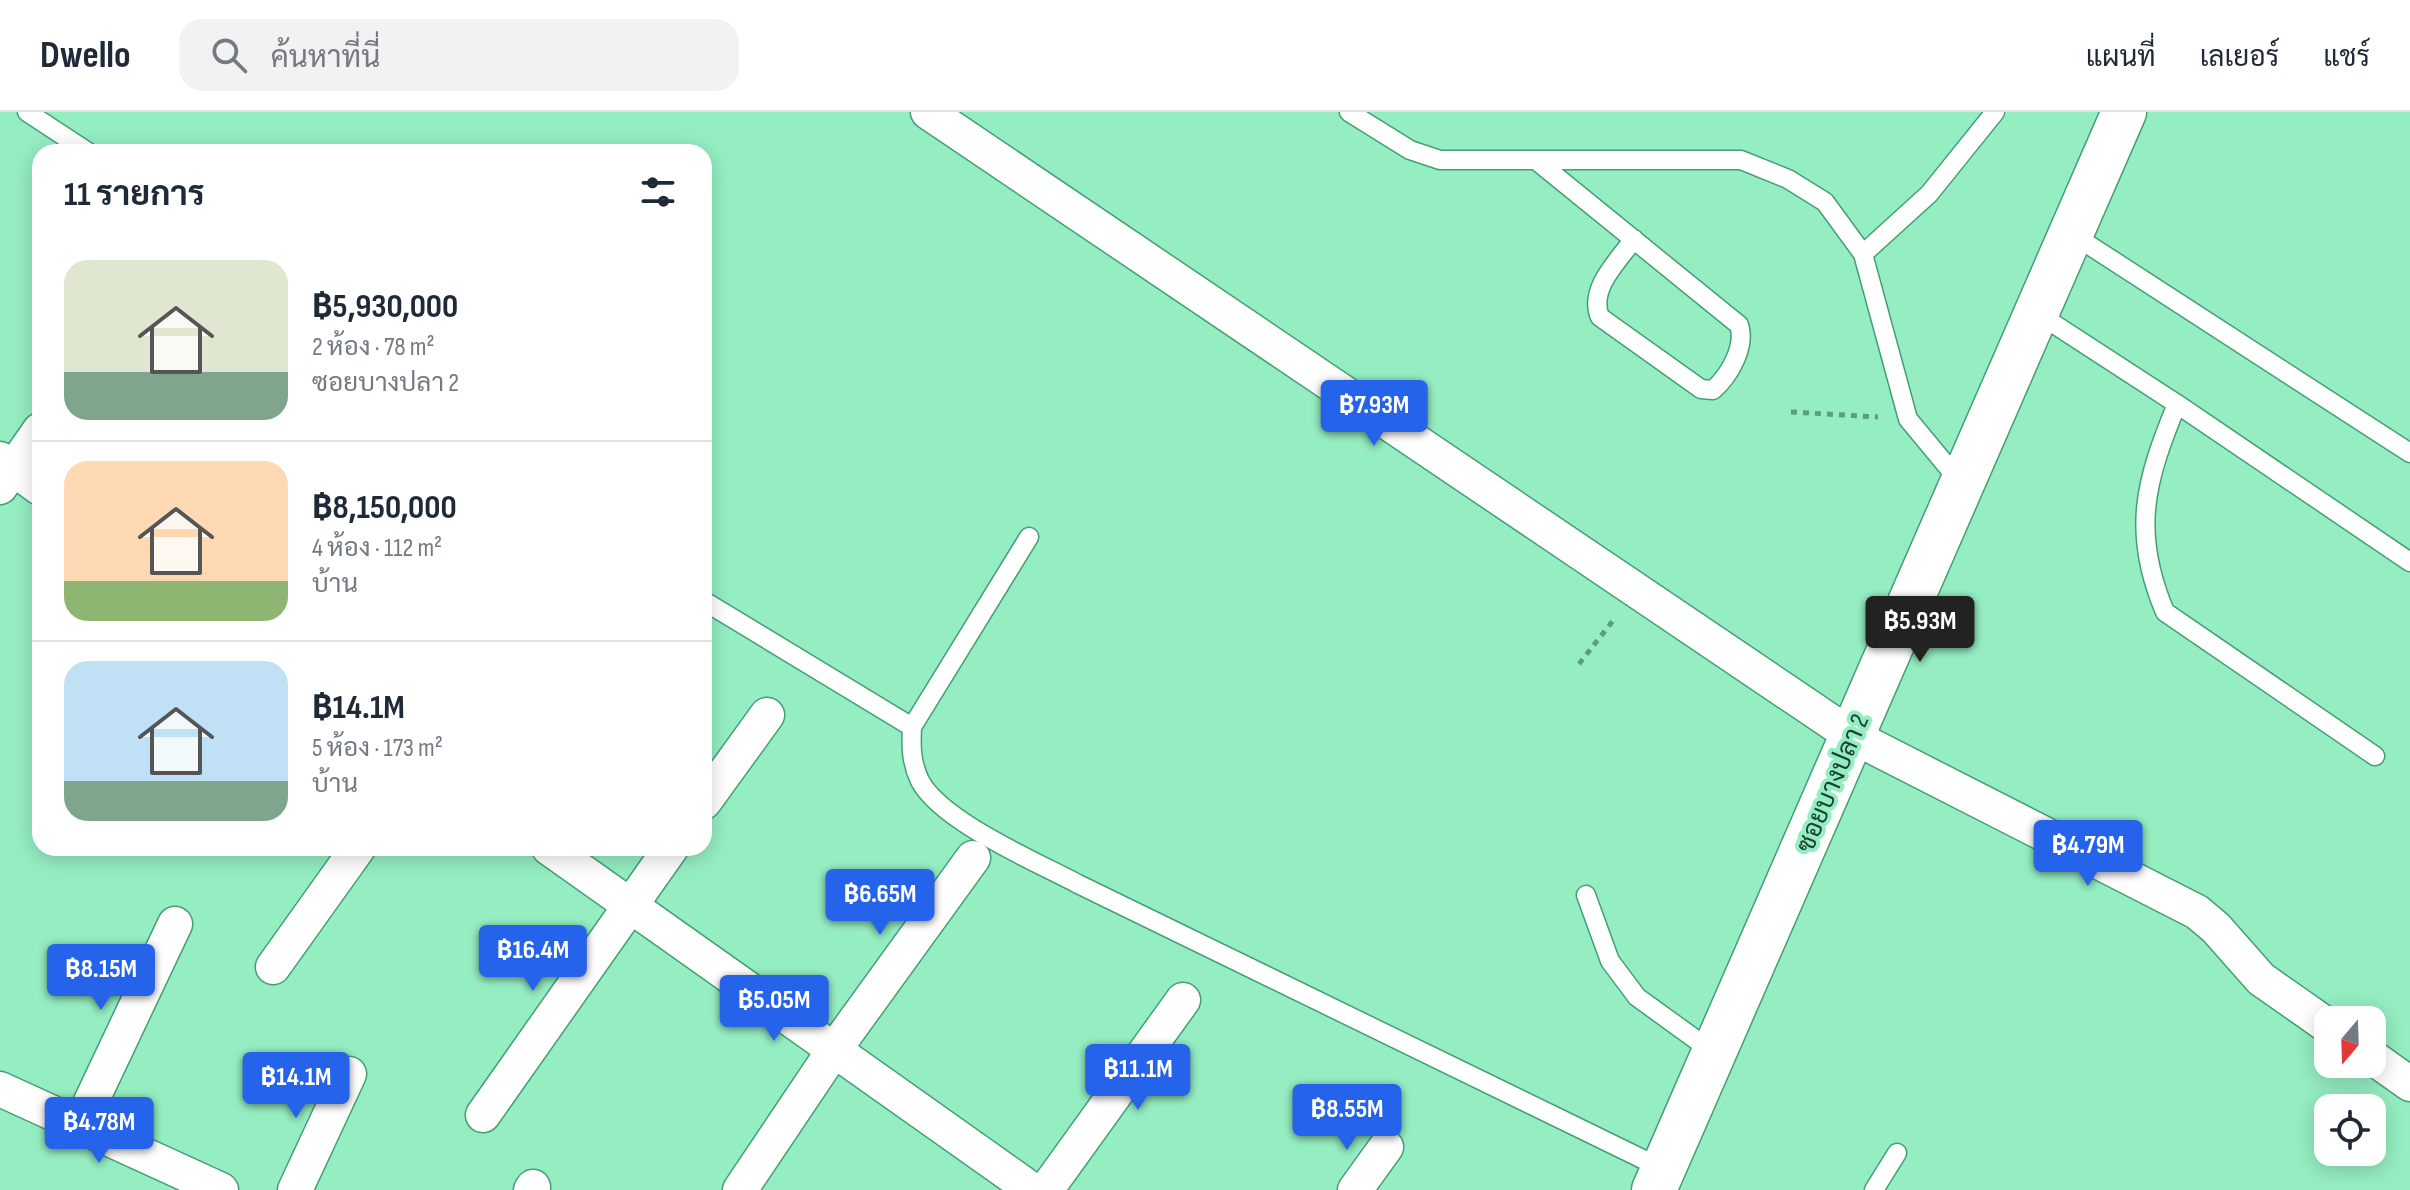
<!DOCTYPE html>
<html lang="th">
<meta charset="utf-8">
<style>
:root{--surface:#fff;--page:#f2f2f3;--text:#1f2937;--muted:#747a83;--line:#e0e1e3;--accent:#2563eb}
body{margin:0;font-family:"Sofia Sans Condensed",Sarabun,sans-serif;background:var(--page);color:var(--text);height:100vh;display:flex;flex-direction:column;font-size:30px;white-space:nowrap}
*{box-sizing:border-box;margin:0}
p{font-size:26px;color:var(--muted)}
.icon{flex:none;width:44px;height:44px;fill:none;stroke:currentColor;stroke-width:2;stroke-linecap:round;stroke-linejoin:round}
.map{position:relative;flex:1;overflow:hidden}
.sheet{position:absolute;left:32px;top:32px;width:680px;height:712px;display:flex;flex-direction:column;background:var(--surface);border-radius:24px;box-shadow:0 4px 20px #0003}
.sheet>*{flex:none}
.needle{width:52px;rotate:199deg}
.buttons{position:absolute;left:2314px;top:894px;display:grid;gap:16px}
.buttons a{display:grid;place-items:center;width:72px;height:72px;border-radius:16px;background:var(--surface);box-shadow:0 4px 20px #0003;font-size:40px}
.price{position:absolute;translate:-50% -68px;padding:0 18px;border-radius:8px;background:var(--accent);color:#fff;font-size:26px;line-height:52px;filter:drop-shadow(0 2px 4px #0008)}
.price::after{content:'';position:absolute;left:50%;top:48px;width:24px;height:18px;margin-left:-12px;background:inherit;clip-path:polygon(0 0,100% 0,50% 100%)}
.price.active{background:#222;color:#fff}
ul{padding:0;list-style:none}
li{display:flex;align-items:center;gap:24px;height:200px;padding:0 32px}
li+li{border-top:2px solid var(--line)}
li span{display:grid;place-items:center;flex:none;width:224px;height:160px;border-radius:24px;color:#555}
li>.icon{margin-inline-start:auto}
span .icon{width:96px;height:96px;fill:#fffc;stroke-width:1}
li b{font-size:34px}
h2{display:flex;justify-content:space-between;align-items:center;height:96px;padding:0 32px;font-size:34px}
header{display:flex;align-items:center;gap:48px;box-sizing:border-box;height:112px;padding:0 40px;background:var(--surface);border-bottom:2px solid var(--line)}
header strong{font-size:38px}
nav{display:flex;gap:44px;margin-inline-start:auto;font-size:28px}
.search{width:560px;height:72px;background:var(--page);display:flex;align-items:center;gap:20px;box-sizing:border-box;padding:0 28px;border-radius:24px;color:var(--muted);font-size:30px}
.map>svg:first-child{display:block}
</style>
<header>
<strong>Dwello</strong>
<div class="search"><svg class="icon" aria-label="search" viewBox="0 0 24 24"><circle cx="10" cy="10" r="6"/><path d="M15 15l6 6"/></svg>ค้นหาที่นี่</div>
<nav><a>แผนที่</a><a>เลเยอร์</a><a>แชร์</a></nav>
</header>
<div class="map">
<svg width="2410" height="1078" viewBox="0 0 2410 1078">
<rect width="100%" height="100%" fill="#95eec2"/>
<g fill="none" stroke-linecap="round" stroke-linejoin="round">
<g stroke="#449e76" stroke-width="21">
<g id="lane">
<polyline points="27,0 88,40"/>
<polyline points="1349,0 1410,38 1440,48 1741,48 1788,67 1825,90 1863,142 1908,307 1961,371"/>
<path d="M1537 49 1739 213C1746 234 1730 263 1713 278L1701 277 1600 205C1588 177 1618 149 1634 127"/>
<polyline points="2072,122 2410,341"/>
<polyline points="1863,142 1929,82 1995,0"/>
<path d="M2037 201 2177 292C2145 369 2131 420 2165 500L2375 644"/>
<polyline points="2177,292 2410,450"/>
<path d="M1029 425 912 615C911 635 911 650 920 669 942 710 1037 750 1078 772L1663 1057"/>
<polyline points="704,489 912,615"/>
<polyline points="1586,783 1610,849 1637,885 1713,940"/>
<polyline points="1874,1078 1897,1041"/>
</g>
</g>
<g stroke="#449e76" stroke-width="37">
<g id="street">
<polyline points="928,0 1852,624 2197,800 2216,816 2261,867 2328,914"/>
<polyline points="0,347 40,376"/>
<polyline points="0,375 40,318"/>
<polyline points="704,690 767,603"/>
<polyline points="549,736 1032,1078"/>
<polyline points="273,855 358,736"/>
<polyline points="2372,945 2410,972"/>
<polyline points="0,977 221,1078"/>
<polyline points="483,1003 671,736"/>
<polyline points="80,1013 175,812"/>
<polyline points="295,1078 349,962"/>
<polyline points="531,1078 533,1075"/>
<polyline points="740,1078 834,938 973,746"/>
<polyline points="1046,1078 1183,888"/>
<polyline points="1355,1078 1386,1035"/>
</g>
</g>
<g stroke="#449e76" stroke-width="47">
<polyline id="secondary" points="1654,1078 2124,0"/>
</g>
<g stroke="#5c9d7d" stroke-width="5" stroke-dasharray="6 6" stroke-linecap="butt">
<polyline points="1791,300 1878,305"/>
<polyline points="1579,552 1615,506"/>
</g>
<use href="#lane" stroke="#fff" stroke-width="18"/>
<use href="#street" stroke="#fff" stroke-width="34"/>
<use href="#secondary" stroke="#fff" stroke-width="44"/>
</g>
<g text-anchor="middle" stroke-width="8" stroke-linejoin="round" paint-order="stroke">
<g font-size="26" fill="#1c4230" stroke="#95eec2">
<text transform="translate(1832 671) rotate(-67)" y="9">ซอยบางปลา 2</text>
</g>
</g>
</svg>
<div class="buttons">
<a><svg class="needle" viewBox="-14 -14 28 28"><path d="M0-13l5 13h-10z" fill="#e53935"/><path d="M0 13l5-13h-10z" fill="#747a83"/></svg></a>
<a><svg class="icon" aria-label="locate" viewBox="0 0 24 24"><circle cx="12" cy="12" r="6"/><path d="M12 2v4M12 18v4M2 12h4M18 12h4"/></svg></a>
</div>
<b class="price" style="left:1374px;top:336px">฿7.93M</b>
<b class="price active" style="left:1920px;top:552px">฿5.93M</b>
<b class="price" style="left:2088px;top:776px">฿4.79M</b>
<b class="price" style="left:880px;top:825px">฿6.65M</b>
<b class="price" style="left:533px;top:881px">฿16.4M</b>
<b class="price" style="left:101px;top:900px">฿8.15M</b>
<b class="price" style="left:774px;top:931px">฿5.05M</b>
<b class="price" style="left:1138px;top:1000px">฿11.1M</b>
<b class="price" style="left:296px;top:1008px">฿14.1M</b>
<b class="price" style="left:1347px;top:1040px">฿8.55M</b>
<b class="price" style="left:99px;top:1053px">฿4.78M</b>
<section class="sheet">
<h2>11 รายการ<svg class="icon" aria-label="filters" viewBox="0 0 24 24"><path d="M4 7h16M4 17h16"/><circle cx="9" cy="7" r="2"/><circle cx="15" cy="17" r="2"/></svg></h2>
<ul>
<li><span style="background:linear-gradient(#dfe7d0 70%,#7fa58c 0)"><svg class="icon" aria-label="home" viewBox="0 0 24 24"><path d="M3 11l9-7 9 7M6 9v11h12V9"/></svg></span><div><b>฿5,930,000</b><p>2 ห้อง · 78 m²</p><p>ซอยบางปลา 2</p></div></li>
<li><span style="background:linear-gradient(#ffd9b3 75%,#8fb573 0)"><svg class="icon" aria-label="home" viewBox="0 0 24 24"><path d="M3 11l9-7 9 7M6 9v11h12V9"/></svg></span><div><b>฿8,150,000</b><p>4 ห้อง · 112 m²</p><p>บ้าน</p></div></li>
<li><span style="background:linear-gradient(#bfe0f5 75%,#7fa58c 0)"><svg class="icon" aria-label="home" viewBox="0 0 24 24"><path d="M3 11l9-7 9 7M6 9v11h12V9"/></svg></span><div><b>฿14.1M</b><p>5 ห้อง · 173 m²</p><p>บ้าน</p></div></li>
</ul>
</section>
</div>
